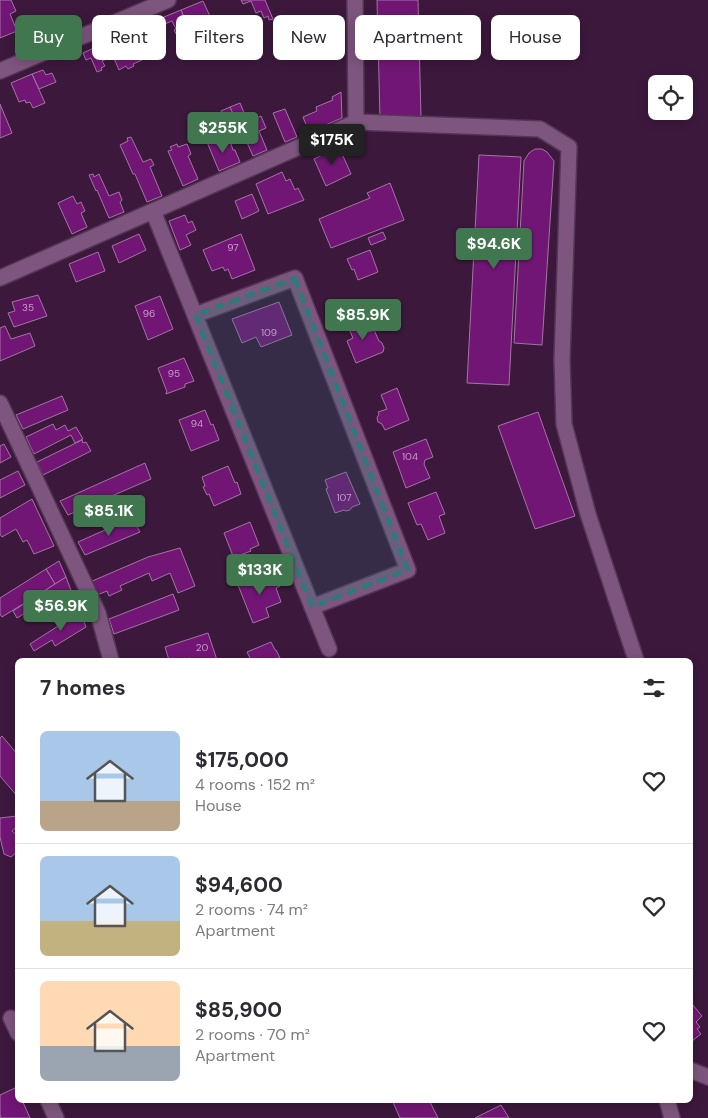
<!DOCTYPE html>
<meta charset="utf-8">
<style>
:root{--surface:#fff;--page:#f2f2f3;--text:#2b2b33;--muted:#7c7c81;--line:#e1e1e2;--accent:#41774e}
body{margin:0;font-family:"DM Sans",sans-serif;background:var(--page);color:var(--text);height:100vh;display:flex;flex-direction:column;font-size:19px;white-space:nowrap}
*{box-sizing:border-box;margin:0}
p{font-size:16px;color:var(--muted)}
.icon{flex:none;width:28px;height:28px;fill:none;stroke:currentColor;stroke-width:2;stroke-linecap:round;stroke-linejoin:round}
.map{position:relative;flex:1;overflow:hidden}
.panel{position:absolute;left:15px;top:658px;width:678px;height:445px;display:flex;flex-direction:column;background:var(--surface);border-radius:8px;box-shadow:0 2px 12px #0003}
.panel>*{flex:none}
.banner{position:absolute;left:15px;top:15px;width:679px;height:45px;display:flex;gap:10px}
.controls{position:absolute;left:648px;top:75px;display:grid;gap:10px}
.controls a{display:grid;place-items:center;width:45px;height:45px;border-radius:8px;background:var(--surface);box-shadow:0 2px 12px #0003;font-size:25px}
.price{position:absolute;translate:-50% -42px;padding:0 11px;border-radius:5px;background:var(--accent);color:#fff;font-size:16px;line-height:32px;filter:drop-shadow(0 1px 2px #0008)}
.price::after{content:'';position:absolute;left:50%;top:30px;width:15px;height:11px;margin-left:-8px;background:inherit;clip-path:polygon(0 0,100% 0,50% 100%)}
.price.on{background:#222;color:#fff}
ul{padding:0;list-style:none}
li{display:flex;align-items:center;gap:15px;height:125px;padding:0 25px}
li+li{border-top:1px solid var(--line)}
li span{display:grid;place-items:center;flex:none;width:140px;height:100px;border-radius:8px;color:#555}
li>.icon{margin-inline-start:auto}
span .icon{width:60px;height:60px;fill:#fffc;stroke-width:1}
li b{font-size:21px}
h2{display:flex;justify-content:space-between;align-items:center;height:60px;padding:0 25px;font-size:21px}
.pill{padding:0 18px;border-radius:8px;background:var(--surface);box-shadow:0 2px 12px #0003;font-size:18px;line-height:45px}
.pill.on{background:var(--accent);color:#fff}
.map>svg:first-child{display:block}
</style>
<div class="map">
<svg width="708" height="1118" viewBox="0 0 708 1118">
<rect width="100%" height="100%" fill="#3c183d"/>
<g fill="#721675" stroke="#a176a1">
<polygon points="0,0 11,0 16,11 10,14 17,31 0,38"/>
<polygon points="241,0 265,0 273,19 269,20 268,16 264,18 261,11 256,13 251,1 243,4"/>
<polygon points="377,0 418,0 421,117 380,119"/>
<polygon points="203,1 221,40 220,41 217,35 197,44 200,50 198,50 181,10"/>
<polygon points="181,10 189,29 176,34 174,30 176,29 172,21 162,25 159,19"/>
<polygon points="130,32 142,60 133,64 134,66 128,69 126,66 119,70 107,42"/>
<polygon points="107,42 113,56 102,61 105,66 101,68 102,70 97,72 91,58 86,60 83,53"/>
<polygon points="43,70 46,75 52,73 56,82 39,89 32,74"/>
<polygon points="32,74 45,103 33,108 30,102 26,103 25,100 19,102 11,83"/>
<polygon points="341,92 342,118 309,132 303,117 317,111 316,107 333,100 332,97"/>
<polygon points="240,103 248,122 261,116 266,128 259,131 267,150 253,156 237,120 236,121 230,107"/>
<polygon points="0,104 12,133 0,138"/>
<polygon points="230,107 243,136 233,140 221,111"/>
<polygon points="285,109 297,137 285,142 273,113"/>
<polygon points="221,136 224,144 230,141 233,150 235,150 240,162 219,171 207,142"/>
<polygon points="131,137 143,162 151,159 154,165 150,167 162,196 147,202 135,174 133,174 120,145 128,141 127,138"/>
<polygon points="177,144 178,147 187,144 191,154 188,156 198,179 183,186 168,151 172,150 170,147"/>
<polygon points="339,147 351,174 326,186 314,159"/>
<polygon points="535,149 542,149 547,152 554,161 542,345 514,343 524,161 529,153"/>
<polygon points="479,155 521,157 509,385 467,383"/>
<polygon points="282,172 286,181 290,179 295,190 298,188 304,200 268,214 256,184"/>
<polygon points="93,174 94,177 99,174 109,196 119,192 122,200 120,202 124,212 109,218 97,190 96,191 89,175"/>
<polygon points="390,183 404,220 331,248 319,219 370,198 367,193"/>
<polygon points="252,194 259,211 242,219 235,201"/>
<polygon points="73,196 77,204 81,202 85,211 81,213 87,227 72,234 58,203"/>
<polygon points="185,215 188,223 192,221 196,230 186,235 191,245 180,250 169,221"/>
<polygon points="383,232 386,239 371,245 368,238"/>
<polygon points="139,234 146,250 119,263 112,246"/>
<polygon points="241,234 255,270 232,279 228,269 225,271 223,267 212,271 203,250"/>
<polygon points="370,250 378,272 358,280 354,269 352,270 347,259"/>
<polygon points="98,252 105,271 76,282 69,264"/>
<polygon points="38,295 47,316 14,327 8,313 15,311 12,302"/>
<polygon points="160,296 173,329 148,340 135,306"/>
<polygon points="279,302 292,335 261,347 256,337 242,343 232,319"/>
<polygon points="361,316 368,332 374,330 379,341 382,343 384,348 383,352 356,363 347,341 353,338 346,322"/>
<polygon points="5,326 11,339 30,333 35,346 0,361 0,328"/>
<polygon points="184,358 194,381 185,384 185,387 166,394 166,393 167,392 158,368"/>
<polygon points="397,388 409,420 385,430 382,424 378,422 377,418 379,414 378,412 387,409 381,395"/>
<polygon points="62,396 68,410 23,429 16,415"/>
<polygon points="205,410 211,425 213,424 219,440 191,451 179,420"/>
<polygon points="538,412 575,516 535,529 498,426"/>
<polygon points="53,424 56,430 65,425 68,431 76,427 83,439 75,443 71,435 34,454 26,437"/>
<polygon points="426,439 433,457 425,460 424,464 430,478 406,488 393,452"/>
<polygon points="82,440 83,443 86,442 91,451 43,475 37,462"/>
<polygon points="4,444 11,457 0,463 0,446"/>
<polygon points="145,463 151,479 68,515 60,501"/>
<polygon points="228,466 235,483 237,482 241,494 214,506 209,494 207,495 203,487 205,486 202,477"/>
<polygon points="18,471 25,485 0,498 0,480"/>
<polygon points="346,472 360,504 352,507 350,510 346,511 344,510 335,513 326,489 328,488 325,480"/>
<polygon points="436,492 445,514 439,516 445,533 428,540 421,524 417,525 408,503"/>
<polygon points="32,499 54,546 34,554 27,540 23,542 16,529 2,537 0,534 0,518"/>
<polygon points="132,518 140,532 85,555 78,542"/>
<polygon points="250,522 259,545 250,549 251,551 232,558 232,557 233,556 224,533"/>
<polygon points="180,548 195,586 178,593 170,573 152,581 149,573 120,586 122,590 109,596 107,591 97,595 90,582 148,557"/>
<polygon points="59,561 66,577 55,584 46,569"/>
<polygon points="46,569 55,584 2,617 0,614 0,598"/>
<polygon points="270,573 272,578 276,576 280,586 276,588 281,602 266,608 269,617 253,623 238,585"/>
<polygon points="66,577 76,604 57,617 53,611 49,614 44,606 35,612 33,608 17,618 13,611"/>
<polygon points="173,594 179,610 114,634 109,619"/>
<polygon points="80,612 86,627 55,646 52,640 34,651 30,644"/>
<polygon points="208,633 217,660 190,660 190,658 184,660 169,660 165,647"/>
<polygon points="271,642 275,650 276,650 280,658 278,658 279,660 251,660 247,652"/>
<polygon points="2,736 18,755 18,797 0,776 0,738"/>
<polygon points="17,816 18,826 12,831 18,836 18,851 11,857 4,854 0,837 0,818"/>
<polygon points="692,1004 702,1016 696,1022 700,1027 697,1029 701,1034 692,1041 690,1040 690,1005"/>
<polygon points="15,1088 18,1094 18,1100 22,1100 30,1118 1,1118 0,1115 0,1095"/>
<polygon points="392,1100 429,1100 438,1118 400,1118"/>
<polygon points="501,1105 509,1118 475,1118"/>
</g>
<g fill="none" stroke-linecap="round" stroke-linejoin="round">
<g stroke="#543655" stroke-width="18">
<g id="minor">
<polyline points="355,0 356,122"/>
<polyline points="0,71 168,0"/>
<polyline points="153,211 329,649"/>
<polyline points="0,278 356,122 540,129 569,147 562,360 564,424 588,514 636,660"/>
<polyline points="195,315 295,278 408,570 312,607"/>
<polyline points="0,403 98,613 111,660"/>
<polyline points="11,1018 18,1033"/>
<polyline points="690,1070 708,1077"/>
<polyline points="48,1100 56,1118"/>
<polyline points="667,1100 672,1118"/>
</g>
</g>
<use href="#minor" stroke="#7e557e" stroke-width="15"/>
</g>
<path fill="#247f7a" fill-opacity="0.2" stroke="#247f7a" stroke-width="4" stroke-dasharray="10 6" stroke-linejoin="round" d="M295 278 408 570 312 607 195 315Z"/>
<g text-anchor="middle" stroke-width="4.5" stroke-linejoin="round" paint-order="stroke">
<g font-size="10" fill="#c79ec8">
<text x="233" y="251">97</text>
<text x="28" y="311">35</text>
<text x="149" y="317">96</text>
<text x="269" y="336">109</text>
<text x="174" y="377">95</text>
<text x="197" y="427">94</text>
<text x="410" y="460">104</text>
<text x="344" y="501">107</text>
<text x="202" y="651">20</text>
</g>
</g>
</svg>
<div class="controls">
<a><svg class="icon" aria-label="locate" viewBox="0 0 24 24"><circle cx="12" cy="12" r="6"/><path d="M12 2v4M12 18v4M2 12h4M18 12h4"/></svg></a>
</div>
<b class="price" style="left:223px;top:154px">$255K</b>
<b class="price on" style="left:332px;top:166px">$175K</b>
<b class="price" style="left:494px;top:270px">$94.6K</b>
<b class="price" style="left:363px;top:341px">$85.9K</b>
<b class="price" style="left:109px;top:537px">$85.1K</b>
<b class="price" style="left:260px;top:596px">$133K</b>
<b class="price" style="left:61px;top:632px">$56.9K</b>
<div class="banner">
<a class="pill on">Buy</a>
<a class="pill">Rent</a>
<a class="pill">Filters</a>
<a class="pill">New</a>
<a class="pill">Apartment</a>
<a class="pill">House</a>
</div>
<section class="panel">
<h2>7 homes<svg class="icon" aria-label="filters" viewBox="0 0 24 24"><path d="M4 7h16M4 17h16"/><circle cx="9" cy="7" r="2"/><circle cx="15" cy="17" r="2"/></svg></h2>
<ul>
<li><span style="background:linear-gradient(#a9c7e8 70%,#b9a48a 0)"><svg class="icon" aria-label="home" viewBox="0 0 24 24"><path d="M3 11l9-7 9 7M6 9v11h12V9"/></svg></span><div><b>$175,000</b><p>4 rooms · 152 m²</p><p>House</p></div><svg class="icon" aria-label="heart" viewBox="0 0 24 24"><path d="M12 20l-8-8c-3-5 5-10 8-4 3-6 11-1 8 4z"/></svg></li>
<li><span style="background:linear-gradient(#a9c7e8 65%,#c2b280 0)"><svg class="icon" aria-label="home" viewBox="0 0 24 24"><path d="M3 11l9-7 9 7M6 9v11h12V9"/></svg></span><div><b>$94,600</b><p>2 rooms · 74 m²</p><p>Apartment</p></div><svg class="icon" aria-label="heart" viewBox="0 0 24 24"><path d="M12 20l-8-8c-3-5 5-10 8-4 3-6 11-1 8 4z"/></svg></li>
<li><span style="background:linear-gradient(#ffd9b3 65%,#9aa5b1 0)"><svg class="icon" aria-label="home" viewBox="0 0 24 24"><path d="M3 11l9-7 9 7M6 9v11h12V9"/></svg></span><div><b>$85,900</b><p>2 rooms · 70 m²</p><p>Apartment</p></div><svg class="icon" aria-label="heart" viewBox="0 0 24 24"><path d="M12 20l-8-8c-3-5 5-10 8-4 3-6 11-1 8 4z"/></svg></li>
</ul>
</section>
</div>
